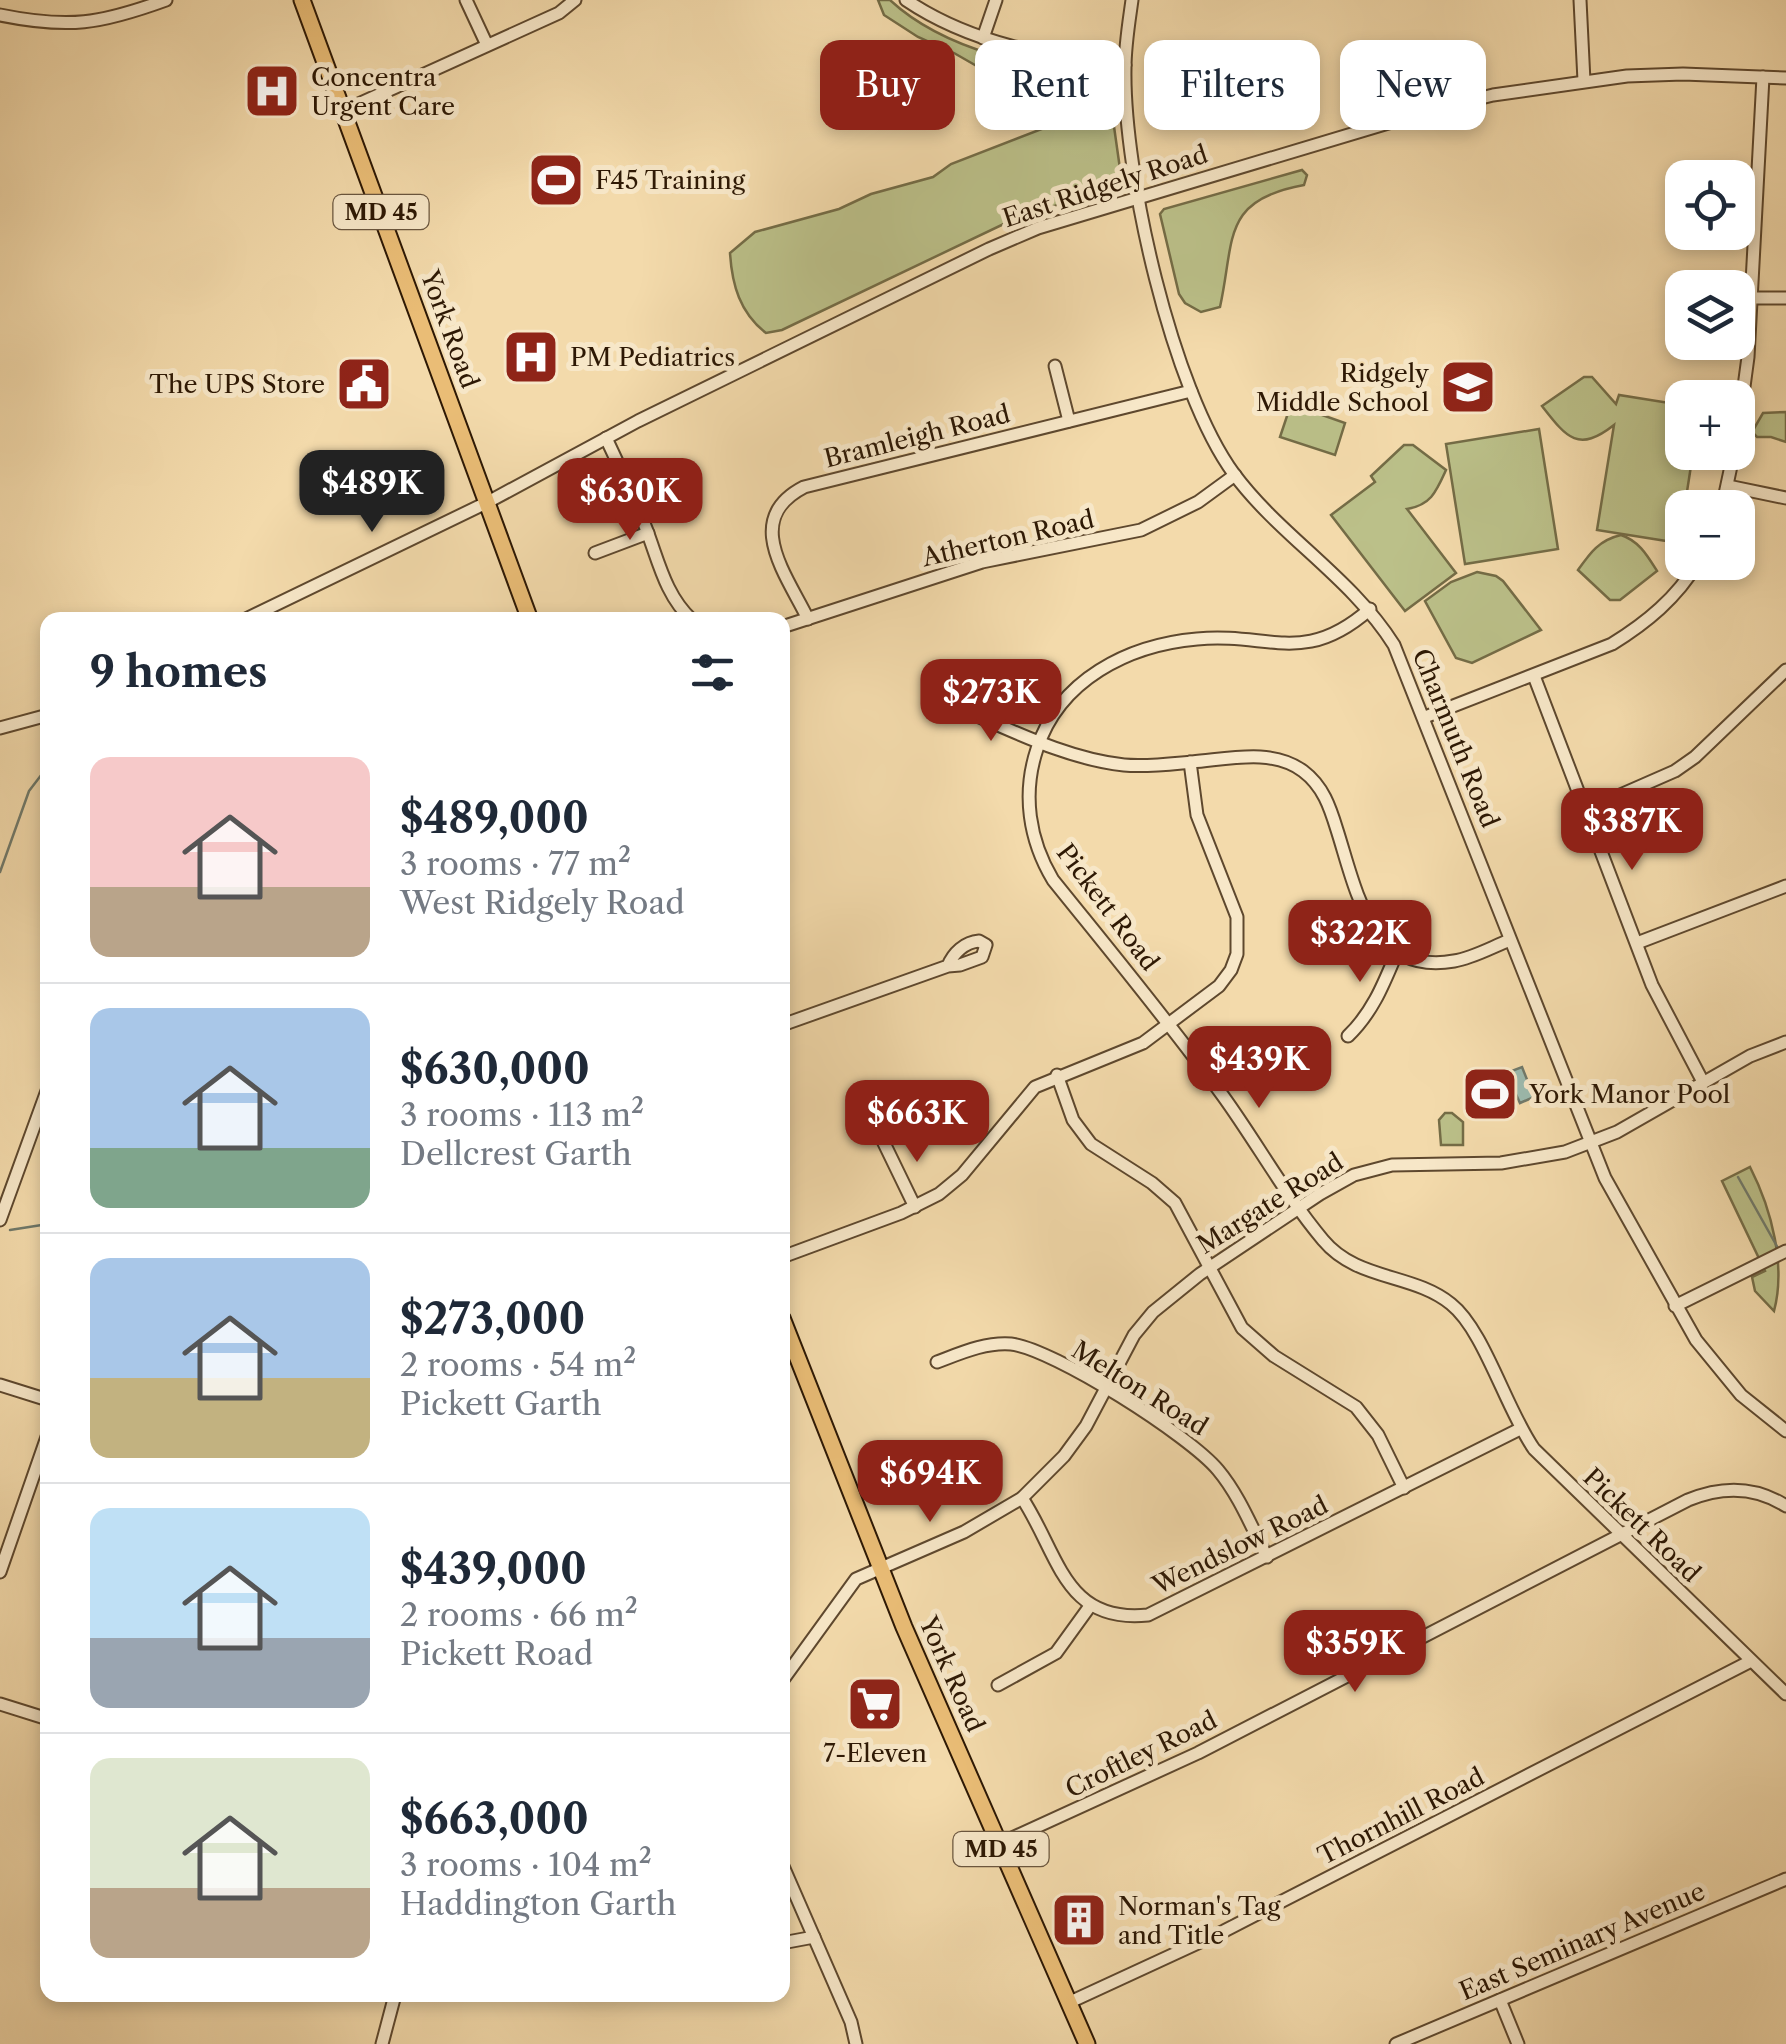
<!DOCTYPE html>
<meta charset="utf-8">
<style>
:root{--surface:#fff;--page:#f2f2f3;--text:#1f2937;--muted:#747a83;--line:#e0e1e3;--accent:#8f2418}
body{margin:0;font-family:"Libre Caslon Text",serif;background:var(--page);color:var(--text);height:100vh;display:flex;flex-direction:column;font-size:38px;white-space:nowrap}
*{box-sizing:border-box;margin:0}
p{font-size:32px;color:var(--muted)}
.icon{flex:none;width:55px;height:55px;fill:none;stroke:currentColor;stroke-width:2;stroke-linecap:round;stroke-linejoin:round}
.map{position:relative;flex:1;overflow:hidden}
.side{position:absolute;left:40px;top:612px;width:750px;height:1390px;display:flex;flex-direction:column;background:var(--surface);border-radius:20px;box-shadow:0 5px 15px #0003}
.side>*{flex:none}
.hud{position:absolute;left:820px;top:40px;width:815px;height:90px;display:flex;gap:20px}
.buttons{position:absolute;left:1665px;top:160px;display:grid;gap:20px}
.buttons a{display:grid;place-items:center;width:90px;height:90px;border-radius:20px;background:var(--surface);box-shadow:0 5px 15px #0003;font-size:50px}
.price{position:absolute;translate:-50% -85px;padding:0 22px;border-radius:20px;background:var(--accent);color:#fff;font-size:32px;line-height:65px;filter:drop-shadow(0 2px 5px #0008)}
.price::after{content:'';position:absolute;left:50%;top:60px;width:30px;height:22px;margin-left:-15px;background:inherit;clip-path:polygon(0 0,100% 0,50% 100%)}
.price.on{background:#222;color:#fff}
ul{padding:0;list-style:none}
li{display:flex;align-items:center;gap:30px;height:250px;padding:0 50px}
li+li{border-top:2px solid var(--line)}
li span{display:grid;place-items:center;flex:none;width:280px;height:200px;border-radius:20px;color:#555}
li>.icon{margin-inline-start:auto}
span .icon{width:120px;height:120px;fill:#fffc;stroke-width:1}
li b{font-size:42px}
h2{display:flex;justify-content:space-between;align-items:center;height:120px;padding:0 50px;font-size:42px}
.chip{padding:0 35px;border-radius:20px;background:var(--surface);box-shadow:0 5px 15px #0003;font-size:35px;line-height:90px}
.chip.on{background:var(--accent);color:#fff}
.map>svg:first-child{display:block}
</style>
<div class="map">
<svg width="1786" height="2044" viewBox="0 0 1786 2044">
<rect width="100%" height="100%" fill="#f3daab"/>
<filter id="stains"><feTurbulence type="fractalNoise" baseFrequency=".002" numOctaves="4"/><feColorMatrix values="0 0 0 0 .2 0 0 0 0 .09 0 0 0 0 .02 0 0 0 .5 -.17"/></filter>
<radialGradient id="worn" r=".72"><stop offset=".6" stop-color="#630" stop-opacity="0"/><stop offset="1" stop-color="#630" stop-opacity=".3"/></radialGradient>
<g fill="#bbc089" stroke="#746c46" stroke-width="2.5">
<path d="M878 0H890C946 52 1033 67 1107 77L1122 183 1010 221 782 330 766 333C740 313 732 285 730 253L755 232 839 209 871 194 933 177 951 164 1047 127 1053 119 1049 94 1010 85 954 53 918 37 884 15Z"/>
<polygon points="1272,92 1285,115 1252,124 1244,95"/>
<path d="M1302 170 1307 175 1304 185C1221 200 1235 239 1220 307L1201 312 1185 303 1179 294 1160 214 1164 209Z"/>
<path d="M1584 377H1592L1616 404 1619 395 1682 405V452L1693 453 1679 543 1597 530 1614 425C1578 453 1567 438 1542 406Z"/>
<polygon points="1291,404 1345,423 1335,455 1280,437"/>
<polygon points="1786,412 1786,442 1771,437 1757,437 1752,432 1763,413"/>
<polygon points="1539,429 1558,549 1465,564 1446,444"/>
<path d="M1404 445H1413L1446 470C1436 492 1431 505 1407 509L1456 573 1405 611 1331 515 1375 482 1371 476Z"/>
<path d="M1621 535C1639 541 1647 555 1657 571L1620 600H1610L1578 570C1590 553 1599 540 1621 535Z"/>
<polygon points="1477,572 1496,576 1503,581 1541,630 1472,663 1456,658 1425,601 1451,582"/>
<polygon points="1445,1113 1452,1113 1463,1122 1463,1145 1441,1145 1439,1120"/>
<path d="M1750 1167C1772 1210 1786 1266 1774 1311L1755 1291 1752 1277 1765 1271 1722 1181Z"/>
</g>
<polygon fill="#9cbaae" stroke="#70796a" stroke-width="2.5" points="1522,1067 1534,1097 1520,1103 1513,1088 1495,1096 1488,1080"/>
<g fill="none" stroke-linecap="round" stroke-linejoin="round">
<g stroke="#70796a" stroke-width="2.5">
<polyline points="0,872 29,791 42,774"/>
<polyline points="1738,1177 1779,1250"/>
<polyline points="10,1230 48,1224"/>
</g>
<g stroke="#5e482e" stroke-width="15">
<g id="minor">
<polyline points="466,0 487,45"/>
<path d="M906 0C971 44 1048 57 1125 65"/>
<path d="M1132 0C1129 22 1125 45 1125 68 1123 172 1172 390 1234 474 1281 537 1351 577 1394 645L1605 1178 1696 1340 1741 1395 1786 1431"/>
<polyline points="1580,0 1584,81"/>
<path d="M0 15C69 29 100 24 166 0"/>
<polyline points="983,38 996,0"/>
<polyline points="343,111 559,13 575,0"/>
<polyline points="1752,298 1786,298"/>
<polyline points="1055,366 1069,421"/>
<polyline points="1738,431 1748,357 1763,77"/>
<path d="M606 438C620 468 635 499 647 531 659 563 666 596 692 620"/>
<polyline points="1728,486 1786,498"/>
<polyline points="1722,508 1734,452"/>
<polyline points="595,553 648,533"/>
<path d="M1370 609C1304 667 1269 632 1197 639 1128 645 1059 680 1037 749 1022 794 1029 840 1053 880 1111 952 1169 1022 1223 1096 1257 1143 1286 1196 1323 1240 1357 1281 1413 1273 1451 1304 1484 1330 1506 1409 1534 1449L1786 1694"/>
<path d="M808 619C786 574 742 519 804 487L1191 391"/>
<polyline points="244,620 488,502 638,421 989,249 1038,228 1425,112 1493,95 1627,76 1683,74 1786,78"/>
<polyline points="782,627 982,562 1141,530 1198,502 1235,475"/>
<polyline points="1534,676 1652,985 1703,1082"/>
<path d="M959 708C1011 730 1067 759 1124 765 1147 767 1170 764 1192 762 1229 759 1272 748 1303 771 1323 786 1330 807 1337 830 1356 889 1370 976 1454 961 1473 958 1492 947 1510 940"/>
<path d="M1425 717 1612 644C1646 623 1677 598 1698 562"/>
<polyline points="0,728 48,715"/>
<polyline points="1586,810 1675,771 1695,757 1786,670"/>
<polyline points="1637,943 1786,886"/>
<path d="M782 1025 948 966 960 965 982 957 986 945 979 941C965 942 953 953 948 966"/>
<path d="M1348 1036C1373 1012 1384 983 1397 952"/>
<polyline points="1057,1075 1073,1120 1091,1144 1152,1183 1175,1203 1242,1328 1274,1356 1356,1407 1378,1435 1404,1488"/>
<polyline points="883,1141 915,1207"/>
<polyline points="0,1220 48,1088"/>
<polyline points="782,1257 901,1213 939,1194 962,1175 1035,1087 1143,1043 1219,986 1231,970 1237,954 1237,917 1197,815 1190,762"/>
<polyline points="1675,1306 1786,1251"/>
<path d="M937 1362C961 1353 985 1342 1011 1344 1054 1349 1190 1436 1218 1470 1239 1495 1252 1528 1267 1557"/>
<polyline points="0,1385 48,1400"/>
<path d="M1022 1498C1059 1554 1064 1624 1148 1615L1520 1429"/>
<polyline points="0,1572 48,1434"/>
<polyline points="782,1681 856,1579 964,1532 1022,1498 1064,1456 1086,1426 1134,1335 1153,1312 1200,1274 1320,1194 1354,1175 1392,1165 1501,1163 1565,1152 1617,1132 1750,1056 1786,1042"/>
<polyline points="998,1685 1056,1653 1090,1606"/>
<polyline points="0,1704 48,1719"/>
<path d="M999 1844 1198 1753 1688 1500C1722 1486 1755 1486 1786 1506"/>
<polyline points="782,1864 851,2022 856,2044"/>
<polyline points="782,1943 814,1937"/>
<polyline points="1500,2000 1518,2044"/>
<polyline points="1068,2003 1224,1931 1751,1661"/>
<polyline points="382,2044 395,1995"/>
<polyline points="1396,2044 1786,1879"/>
</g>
</g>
<g stroke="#2d1804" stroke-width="19">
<g id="major">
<polyline points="302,0 530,620"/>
<polyline points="782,1318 904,1627 1087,2044"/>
</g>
</g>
<use href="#minor" stroke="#f7e7c8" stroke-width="11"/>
<use href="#major" stroke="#eabd76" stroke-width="15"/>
</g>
<defs>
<g id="hospital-square" transform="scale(2.875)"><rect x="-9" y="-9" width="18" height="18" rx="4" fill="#8f2418" stroke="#f7e7c8"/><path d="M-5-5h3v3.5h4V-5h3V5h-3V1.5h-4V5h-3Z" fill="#fff"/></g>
<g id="stadium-square" transform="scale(2.875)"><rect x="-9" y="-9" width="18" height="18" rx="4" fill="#8f2418" stroke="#f7e7c8"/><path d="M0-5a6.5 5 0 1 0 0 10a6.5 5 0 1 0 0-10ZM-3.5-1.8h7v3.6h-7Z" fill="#fff"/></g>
<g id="civic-square" transform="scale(2.875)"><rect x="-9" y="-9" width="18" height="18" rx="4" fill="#8f2418" stroke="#f7e7c8"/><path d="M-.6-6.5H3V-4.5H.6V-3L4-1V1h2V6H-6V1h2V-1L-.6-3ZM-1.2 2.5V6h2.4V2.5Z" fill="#fff"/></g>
<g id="school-square" transform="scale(2.875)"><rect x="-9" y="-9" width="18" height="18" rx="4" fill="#8f2418" stroke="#f7e7c8"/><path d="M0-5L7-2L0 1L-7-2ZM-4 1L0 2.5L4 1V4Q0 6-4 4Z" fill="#fff"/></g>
<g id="supermarket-square" transform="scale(2.875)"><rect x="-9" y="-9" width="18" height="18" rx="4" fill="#8f2418" stroke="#f7e7c8"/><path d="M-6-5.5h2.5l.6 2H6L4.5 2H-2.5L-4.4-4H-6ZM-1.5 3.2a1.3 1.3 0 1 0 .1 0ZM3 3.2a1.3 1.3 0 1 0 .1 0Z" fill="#fff"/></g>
<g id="building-square" transform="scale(2.875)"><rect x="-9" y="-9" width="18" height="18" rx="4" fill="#8f2418" stroke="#f7e7c8"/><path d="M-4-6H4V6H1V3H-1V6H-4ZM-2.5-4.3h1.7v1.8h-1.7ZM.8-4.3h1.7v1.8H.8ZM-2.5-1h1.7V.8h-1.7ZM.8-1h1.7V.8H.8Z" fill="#fff"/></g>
</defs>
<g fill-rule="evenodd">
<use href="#hospital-square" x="272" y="91"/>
<use href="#stadium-square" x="556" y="180"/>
<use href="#hospital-square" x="531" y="357"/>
<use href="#civic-square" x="364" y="384"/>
<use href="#school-square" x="1468" y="387"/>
<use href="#stadium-square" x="1490" y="1094"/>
<use href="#supermarket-square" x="875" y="1704"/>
<use href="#building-square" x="1079" y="1920"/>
</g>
<g text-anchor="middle" stroke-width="10" stroke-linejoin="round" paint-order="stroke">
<g fill="#f7e7c8" stroke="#6a563f" stroke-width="2.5">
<rect x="333.5" y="195" width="95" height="34" rx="8"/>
<rect x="953.5" y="1832" width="95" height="34" rx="8"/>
</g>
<g font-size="22" font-weight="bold" fill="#2d1804">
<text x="381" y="220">MD 45</text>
<text x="1001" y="1857">MD 45</text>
</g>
<g font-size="25" fill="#2d1804" stroke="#f7e7c8" text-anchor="start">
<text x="311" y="86">Concentra<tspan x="311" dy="29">Urgent Care</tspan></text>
<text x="595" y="189">F45 Training</text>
<text x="570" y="366">PM Pediatrics</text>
<text x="1429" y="382" text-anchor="end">Ridgely<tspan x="1429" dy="29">Middle School</tspan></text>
<text x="325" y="393" text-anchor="end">The UPS Store</text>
<text x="1529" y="1103">York Manor Pool</text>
<text x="875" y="1762" text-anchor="middle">7-Eleven</text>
<text x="1118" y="1915">Norman's Tag<tspan x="1118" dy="29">and Title</tspan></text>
</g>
<g font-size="25" fill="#2d1804" stroke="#f7e7c8">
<text transform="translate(1105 186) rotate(-18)" y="9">East Ridgely Road</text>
<text transform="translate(450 329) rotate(70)" y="9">York Road</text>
<text transform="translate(917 436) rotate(-14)" y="9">Bramleigh Road</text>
<text transform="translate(1008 538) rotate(-13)" y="9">Atherton Road</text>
<text transform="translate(1456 738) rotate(68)" y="9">Charmuth Road</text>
<text transform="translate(1108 907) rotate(53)" y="9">Pickett Road</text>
<text transform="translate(1270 1203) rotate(-32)" y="9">Margate Road</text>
<text transform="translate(1140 1388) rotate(32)" y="9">Melton Road</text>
<text transform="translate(1642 1525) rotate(44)" y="9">Pickett Road</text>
<text transform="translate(1240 1545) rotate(-26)" y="9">Wendslow Road</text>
<text transform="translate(952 1674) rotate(66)" y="9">York Road</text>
<text transform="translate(1141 1754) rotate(-26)" y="9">Croftley Road</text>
<text transform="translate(1401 1816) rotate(-27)" y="9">Thornhill Road</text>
<text transform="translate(1582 1941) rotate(-23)" y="9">East Seminary Avenue</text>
</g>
</g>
<rect width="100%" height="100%" filter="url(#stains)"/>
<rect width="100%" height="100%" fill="url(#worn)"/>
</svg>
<div class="buttons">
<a><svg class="icon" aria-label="locate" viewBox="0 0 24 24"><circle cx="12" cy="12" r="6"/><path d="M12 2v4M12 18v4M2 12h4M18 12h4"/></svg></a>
<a><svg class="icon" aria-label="layers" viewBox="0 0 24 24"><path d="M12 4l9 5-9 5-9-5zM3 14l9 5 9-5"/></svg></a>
<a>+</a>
<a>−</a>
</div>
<b class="price on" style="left:372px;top:535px">$489K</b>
<b class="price" style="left:630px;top:543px">$630K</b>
<b class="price" style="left:991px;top:744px">$273K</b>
<b class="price" style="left:1632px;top:873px">$387K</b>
<b class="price" style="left:1360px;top:985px">$322K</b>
<b class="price" style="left:1259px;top:1111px">$439K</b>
<b class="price" style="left:917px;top:1165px">$663K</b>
<b class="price" style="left:930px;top:1525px">$694K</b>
<b class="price" style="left:1355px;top:1695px">$359K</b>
<div class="hud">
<a class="chip on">Buy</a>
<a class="chip">Rent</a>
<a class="chip">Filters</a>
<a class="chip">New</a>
</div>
<section class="side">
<h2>9 homes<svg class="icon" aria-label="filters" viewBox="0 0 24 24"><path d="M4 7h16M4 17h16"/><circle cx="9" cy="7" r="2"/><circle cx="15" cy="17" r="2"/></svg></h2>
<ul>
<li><span style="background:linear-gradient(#f6c9c9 65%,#b9a48a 0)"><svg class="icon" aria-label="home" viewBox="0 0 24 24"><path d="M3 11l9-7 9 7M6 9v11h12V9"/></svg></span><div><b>$489,000</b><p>3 rooms · 77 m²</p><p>West Ridgely Road</p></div></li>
<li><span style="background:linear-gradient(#a9c7e8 70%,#7fa58c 0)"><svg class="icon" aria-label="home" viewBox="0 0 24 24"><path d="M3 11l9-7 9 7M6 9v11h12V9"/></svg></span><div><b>$630,000</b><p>3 rooms · 113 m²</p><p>Dellcrest Garth</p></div></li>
<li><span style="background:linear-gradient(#a9c7e8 60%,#c2b280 0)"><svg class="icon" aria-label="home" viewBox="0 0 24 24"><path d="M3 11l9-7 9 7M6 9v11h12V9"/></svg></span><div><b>$273,000</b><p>2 rooms · 54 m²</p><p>Pickett Garth</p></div></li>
<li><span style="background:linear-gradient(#bfe0f5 65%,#9aa5b1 0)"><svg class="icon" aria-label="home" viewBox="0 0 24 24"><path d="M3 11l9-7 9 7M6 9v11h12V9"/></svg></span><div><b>$439,000</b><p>2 rooms · 66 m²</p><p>Pickett Road</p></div></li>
<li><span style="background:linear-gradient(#dfe7d0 65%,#b9a48a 0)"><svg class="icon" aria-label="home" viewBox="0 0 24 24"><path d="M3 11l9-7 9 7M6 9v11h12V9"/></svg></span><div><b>$663,000</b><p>3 rooms · 104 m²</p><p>Haddington Garth</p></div></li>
</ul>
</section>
</div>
